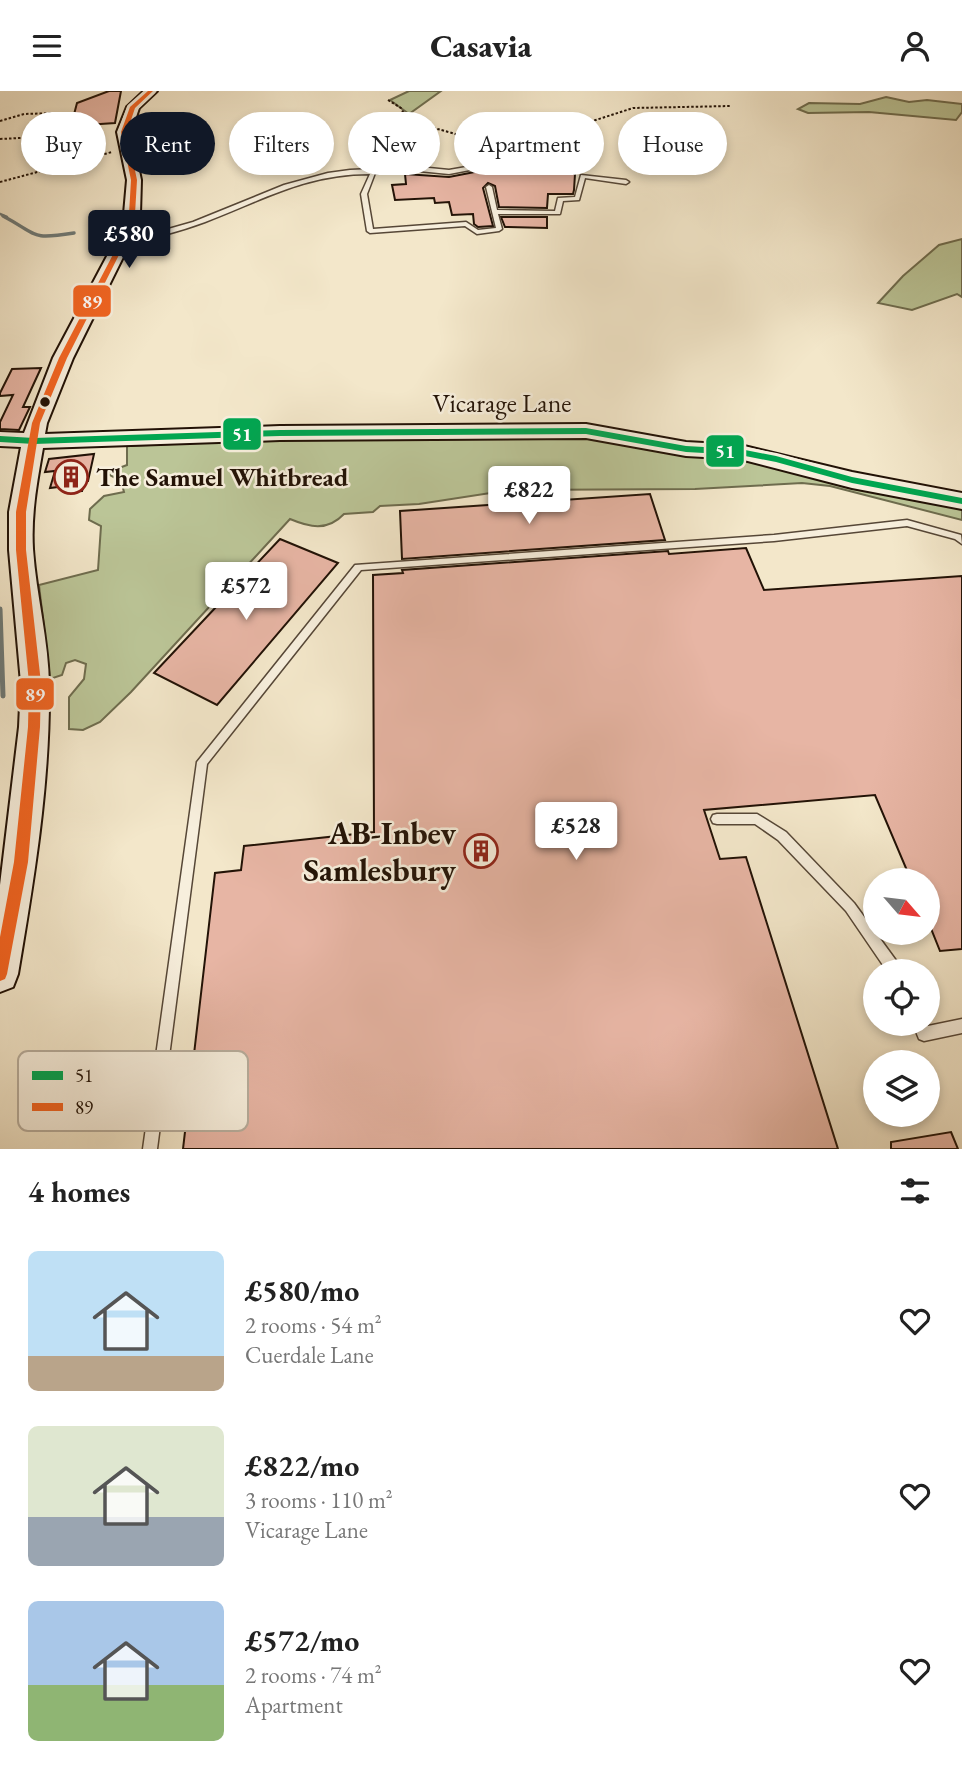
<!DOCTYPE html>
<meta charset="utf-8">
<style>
:root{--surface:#fff;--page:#f6f6f6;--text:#222;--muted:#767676;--accent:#111827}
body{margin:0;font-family:"EB Garamond",serif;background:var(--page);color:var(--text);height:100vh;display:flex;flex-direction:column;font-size:26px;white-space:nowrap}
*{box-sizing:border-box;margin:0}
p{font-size:23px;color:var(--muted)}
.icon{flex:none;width:38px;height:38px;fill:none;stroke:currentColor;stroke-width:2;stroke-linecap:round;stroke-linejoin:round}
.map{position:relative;height:1058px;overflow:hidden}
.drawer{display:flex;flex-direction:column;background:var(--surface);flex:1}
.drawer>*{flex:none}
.top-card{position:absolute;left:21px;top:21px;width:920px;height:63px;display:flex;gap:14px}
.needle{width:46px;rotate:118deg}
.tools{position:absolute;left:863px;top:777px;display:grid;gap:14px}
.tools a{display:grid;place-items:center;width:77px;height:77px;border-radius:50%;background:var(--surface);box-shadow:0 4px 10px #0003;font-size:35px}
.price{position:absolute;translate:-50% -60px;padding:0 16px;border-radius:7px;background:#fff;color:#222;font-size:23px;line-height:46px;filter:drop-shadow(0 2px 4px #0008)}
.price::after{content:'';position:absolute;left:50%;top:42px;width:21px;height:16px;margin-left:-10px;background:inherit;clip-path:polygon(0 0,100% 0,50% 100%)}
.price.selected{background:var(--accent);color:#fff}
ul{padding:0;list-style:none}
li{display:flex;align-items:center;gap:21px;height:175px;padding:0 28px}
li span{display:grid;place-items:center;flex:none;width:196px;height:140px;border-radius:10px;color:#555}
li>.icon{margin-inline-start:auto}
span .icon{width:84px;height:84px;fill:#fffc;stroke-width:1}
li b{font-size:30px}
h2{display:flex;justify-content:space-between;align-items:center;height:84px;padding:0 28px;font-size:30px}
.chip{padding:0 24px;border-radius:32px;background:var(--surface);box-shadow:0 4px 10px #0003;font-size:24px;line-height:63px}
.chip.selected{background:var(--accent);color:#fff}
header{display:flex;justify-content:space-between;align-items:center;height:91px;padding:0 28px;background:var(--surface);font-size:32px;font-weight:800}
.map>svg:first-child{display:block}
</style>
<header><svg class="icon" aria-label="menu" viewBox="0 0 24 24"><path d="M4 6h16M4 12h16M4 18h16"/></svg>Casavia<svg class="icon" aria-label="person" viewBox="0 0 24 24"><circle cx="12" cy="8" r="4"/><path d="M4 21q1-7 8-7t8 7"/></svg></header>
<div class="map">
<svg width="962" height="1058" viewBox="0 0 962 1058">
<rect width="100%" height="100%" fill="#f3e7ca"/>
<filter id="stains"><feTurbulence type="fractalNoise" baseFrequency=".00286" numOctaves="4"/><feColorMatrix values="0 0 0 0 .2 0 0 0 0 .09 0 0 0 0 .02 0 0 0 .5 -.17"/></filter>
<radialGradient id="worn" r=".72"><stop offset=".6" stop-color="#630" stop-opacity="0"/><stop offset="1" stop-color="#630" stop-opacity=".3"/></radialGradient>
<g fill="#bbc597" stroke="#6e6c4e" stroke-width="2">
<polygon points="409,0 441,0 409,23 390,9"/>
<polygon points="886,6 909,11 927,9 962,13 962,21 956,29 869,21 808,22 798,18 809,12 860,13"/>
<polygon points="962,148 962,206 957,203 912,219 878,212 903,185 939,154"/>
<path d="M554 346C692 351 828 387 962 416V429L830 395 802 392 695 398 510 399 419 413 380 415 373 421 344 423C327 441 309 436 290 428L131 601 100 631 83 639 69 638V606L84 588 86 573 75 569 66 572 62 584 50 588 39 494 98 479 101 435 89 429 90 418 104 405 124 401 121 390 106 382 127 374V355L303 347Z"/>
</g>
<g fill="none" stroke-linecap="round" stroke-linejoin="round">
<polyline stroke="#6e7976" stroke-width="2.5" points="0,123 7,126"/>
<path stroke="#6e7976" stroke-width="3.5" d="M3 125C39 144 29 149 74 142"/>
<polyline stroke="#6e7976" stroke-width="5" points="0,518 3,605"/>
</g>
<g fill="#e7b5a4" stroke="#221206" stroke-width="2">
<polygon points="109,0 121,0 115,32 71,35 77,12"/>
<polygon points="485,79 575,83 574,99 573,103 548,103 547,117 499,116 495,95 488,92 483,97 493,135 478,136 474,133 473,123 452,124 449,111 435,112 434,107 395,109 392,94 406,93 405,83 449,86"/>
<polygon points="501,126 547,126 547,137 505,136"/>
<polygon points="41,277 23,316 30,316 19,339 0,338 0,331 13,304 0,305 0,302 12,278"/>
<polygon points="94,363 88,390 85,390 82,400 64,401 66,395 50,397 55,380 45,381 49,368"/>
<polygon points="650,403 665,449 402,468 400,420"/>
<polygon points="280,448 338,472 217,614 154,582"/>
<polygon points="746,457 764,499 962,485 962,858 940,860 928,830 928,789 911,789 875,704 704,719 720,768 746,766 838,1058 183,1058 215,782 241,779 244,755 374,741 373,484 403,482 402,479 668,460 669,463"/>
<polygon points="951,1041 958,1058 891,1058 891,1051"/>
</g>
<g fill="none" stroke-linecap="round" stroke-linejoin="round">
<g stroke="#564737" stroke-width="3">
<g id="lane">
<path d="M489 59 501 71V73L449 83 419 80 375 82 367 103 373 138 466 131 478 139 496 137 486 96 489 94 492 96 497 119 555 120 558 107 575 106 581 84 626 89 629 91 626 93 585 87 579 109 563 110 560 123H498L502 138 499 140 477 143 465 135 370 142 367 140 361 103 370 83C305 83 263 109 205 131 178 141 150 148 122 154L119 152 193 131 284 94 328 82 350 79 419 76 449 79 495 71 486 61Z"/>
<polygon points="907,429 961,444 962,453 955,448 907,435 774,450 361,479 207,673 157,1058 143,1058 197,671 355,474 774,444"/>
<polygon points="717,723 757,723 786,741 854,812 900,875 901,880 887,880 846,820 778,749 755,733 717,733 713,732 711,728 713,724"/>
<polygon points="962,928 962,942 924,950 919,948 913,933 927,933 928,935"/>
</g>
</g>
<g stroke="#221206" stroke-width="4">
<path id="secondary" d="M144 0H157L139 17 131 41 141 89 140 123 130 152 73 267 47 332 45 343 280 335 586 333 686 351 740 354 852 381 962 402V418L852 397 740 368 686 365 586 347 280 349 43 357C37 391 31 423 33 458 36 504 49 550 49 596 50 693 34 788 18 883L13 896 0 901V794L19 636 21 592 9 459V421L21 356 0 355V341L24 342 53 267 114 152 124 123 127 89 117 41 127 16Z"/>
</g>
<g stroke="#221206" stroke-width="2" stroke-dasharray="2.5 2" stroke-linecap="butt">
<path d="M388 9 401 17 404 23C416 25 423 33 434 37 455 43 461 43 480 56"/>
<polyline points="0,30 24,23 56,22"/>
<polyline points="0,48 38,46"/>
<polyline points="500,60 633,17 731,15"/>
<polyline points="0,91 112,61"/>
</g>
<use href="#lane" fill="#f7efdd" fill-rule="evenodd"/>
<use href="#secondary" fill="#f7efdd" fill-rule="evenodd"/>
<g stroke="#f7efdd" stroke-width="6">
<polygon id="bus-1" points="586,337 686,355 740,358 776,365 852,386 962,407 962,413 852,392 776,371 740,364 686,361 586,343 280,345 34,353 0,351 0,345 34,347 280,339"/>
</g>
<g stroke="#f7efdd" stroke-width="6">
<polygon id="bus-2" points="148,0 153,0 135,17 127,41 137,89 135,123 125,152 67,267 40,332 26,421 26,459 41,592 40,636 28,771 7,883 5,888 0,890 0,846 14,771 28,636 29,592 16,459 16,421 32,332 59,267 119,152 129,123 131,89 121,41 130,16"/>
</g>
<use href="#bus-1" fill="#00a651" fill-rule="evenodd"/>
<use href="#bus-2" fill="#f26522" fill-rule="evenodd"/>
</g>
<defs>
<g id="building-ring" transform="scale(1.75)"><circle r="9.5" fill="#f7efdd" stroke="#8f2418" stroke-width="1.5"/><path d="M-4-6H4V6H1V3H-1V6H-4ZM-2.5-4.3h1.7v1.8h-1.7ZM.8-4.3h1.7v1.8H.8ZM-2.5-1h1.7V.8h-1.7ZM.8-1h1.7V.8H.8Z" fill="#8f2418"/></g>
</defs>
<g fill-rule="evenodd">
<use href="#building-ring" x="71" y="386"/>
<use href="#building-ring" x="481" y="760"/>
</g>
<circle fill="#221206" stroke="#f7efdd" stroke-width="2.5" cx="45" cy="311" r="6"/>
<g text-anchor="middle" stroke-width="5" stroke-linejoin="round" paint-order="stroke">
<g font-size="26" fill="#221206" stroke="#f7efdd">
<text x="502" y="321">Vicarage Lane</text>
</g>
<g font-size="26" font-weight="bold" fill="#221206" stroke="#f7efdd" text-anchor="start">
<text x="96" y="395">The Samuel Whitbread</text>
</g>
<g font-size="32" font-weight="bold" fill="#221206" stroke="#f7efdd" text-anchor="end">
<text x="456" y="753">AB-Inbev<tspan x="456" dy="37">Samlesbury</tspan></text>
</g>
</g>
<rect x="18" y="960" width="230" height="80" rx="10" fill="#f7efdd" stroke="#b7ad9c" stroke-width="2"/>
<rect x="32" y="980" width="31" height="9" fill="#00a651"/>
<rect x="32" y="1012" width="31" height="8" fill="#f26522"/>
<g font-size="19" fill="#221206">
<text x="75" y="991">51</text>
<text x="75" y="1023">89</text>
</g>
<g stroke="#f7efdd" stroke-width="2.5">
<rect x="72" y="193" width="40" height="34" rx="7" fill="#f26522"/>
<rect x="222" y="326" width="40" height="34" rx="7" fill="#00a651"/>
<rect x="705" y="343" width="40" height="34" rx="7" fill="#00a651"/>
<rect x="15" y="586" width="40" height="34" rx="7" fill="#f26522"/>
</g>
<g font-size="19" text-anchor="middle" font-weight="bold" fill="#fff">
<text x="92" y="217">89</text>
<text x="242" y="350">51</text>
<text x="725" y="367">51</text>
<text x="35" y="610">89</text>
</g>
<rect width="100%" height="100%" filter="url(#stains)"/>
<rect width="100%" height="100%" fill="url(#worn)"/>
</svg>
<div class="tools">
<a><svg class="needle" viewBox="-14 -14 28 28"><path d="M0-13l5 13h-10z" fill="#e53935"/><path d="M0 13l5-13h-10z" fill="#767676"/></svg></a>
<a><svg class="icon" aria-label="locate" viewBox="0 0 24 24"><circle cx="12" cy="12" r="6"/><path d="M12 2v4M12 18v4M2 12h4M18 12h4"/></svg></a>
<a><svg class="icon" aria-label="layers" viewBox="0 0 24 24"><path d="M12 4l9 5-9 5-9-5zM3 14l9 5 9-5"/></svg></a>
</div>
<b class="price selected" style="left:129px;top:179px">£580</b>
<b class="price" style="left:529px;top:435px">£822</b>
<b class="price" style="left:246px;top:531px">£572</b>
<b class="price" style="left:576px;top:771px">£528</b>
<div class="top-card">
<a class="chip">Buy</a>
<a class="chip selected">Rent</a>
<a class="chip">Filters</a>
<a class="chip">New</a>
<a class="chip">Apartment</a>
<a class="chip">House</a>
</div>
</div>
<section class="drawer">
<h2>4 homes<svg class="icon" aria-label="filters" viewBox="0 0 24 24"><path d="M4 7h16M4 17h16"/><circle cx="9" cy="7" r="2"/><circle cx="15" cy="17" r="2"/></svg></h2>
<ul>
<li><span style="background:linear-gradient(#bfe0f5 75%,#b9a48a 0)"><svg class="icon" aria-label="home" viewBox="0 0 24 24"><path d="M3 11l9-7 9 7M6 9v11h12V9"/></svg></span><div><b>£580/mo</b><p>2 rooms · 54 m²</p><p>Cuerdale Lane</p></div><svg class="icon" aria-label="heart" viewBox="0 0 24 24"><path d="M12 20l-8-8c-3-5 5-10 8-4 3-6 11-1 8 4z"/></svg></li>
<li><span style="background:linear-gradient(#dfe7d0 65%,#9aa5b1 0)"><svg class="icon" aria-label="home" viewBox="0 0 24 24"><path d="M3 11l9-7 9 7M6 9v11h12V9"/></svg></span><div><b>£822/mo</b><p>3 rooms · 110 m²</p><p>Vicarage Lane</p></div><svg class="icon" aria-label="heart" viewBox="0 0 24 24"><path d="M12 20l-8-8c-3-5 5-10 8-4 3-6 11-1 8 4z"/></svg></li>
<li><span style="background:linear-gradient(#a9c7e8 60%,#8fb573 0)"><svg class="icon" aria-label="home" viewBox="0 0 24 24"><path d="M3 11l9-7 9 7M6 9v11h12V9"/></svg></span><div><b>£572/mo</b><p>2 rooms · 74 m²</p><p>Apartment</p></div><svg class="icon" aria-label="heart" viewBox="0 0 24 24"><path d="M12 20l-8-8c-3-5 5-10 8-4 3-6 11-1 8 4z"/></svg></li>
</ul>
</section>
